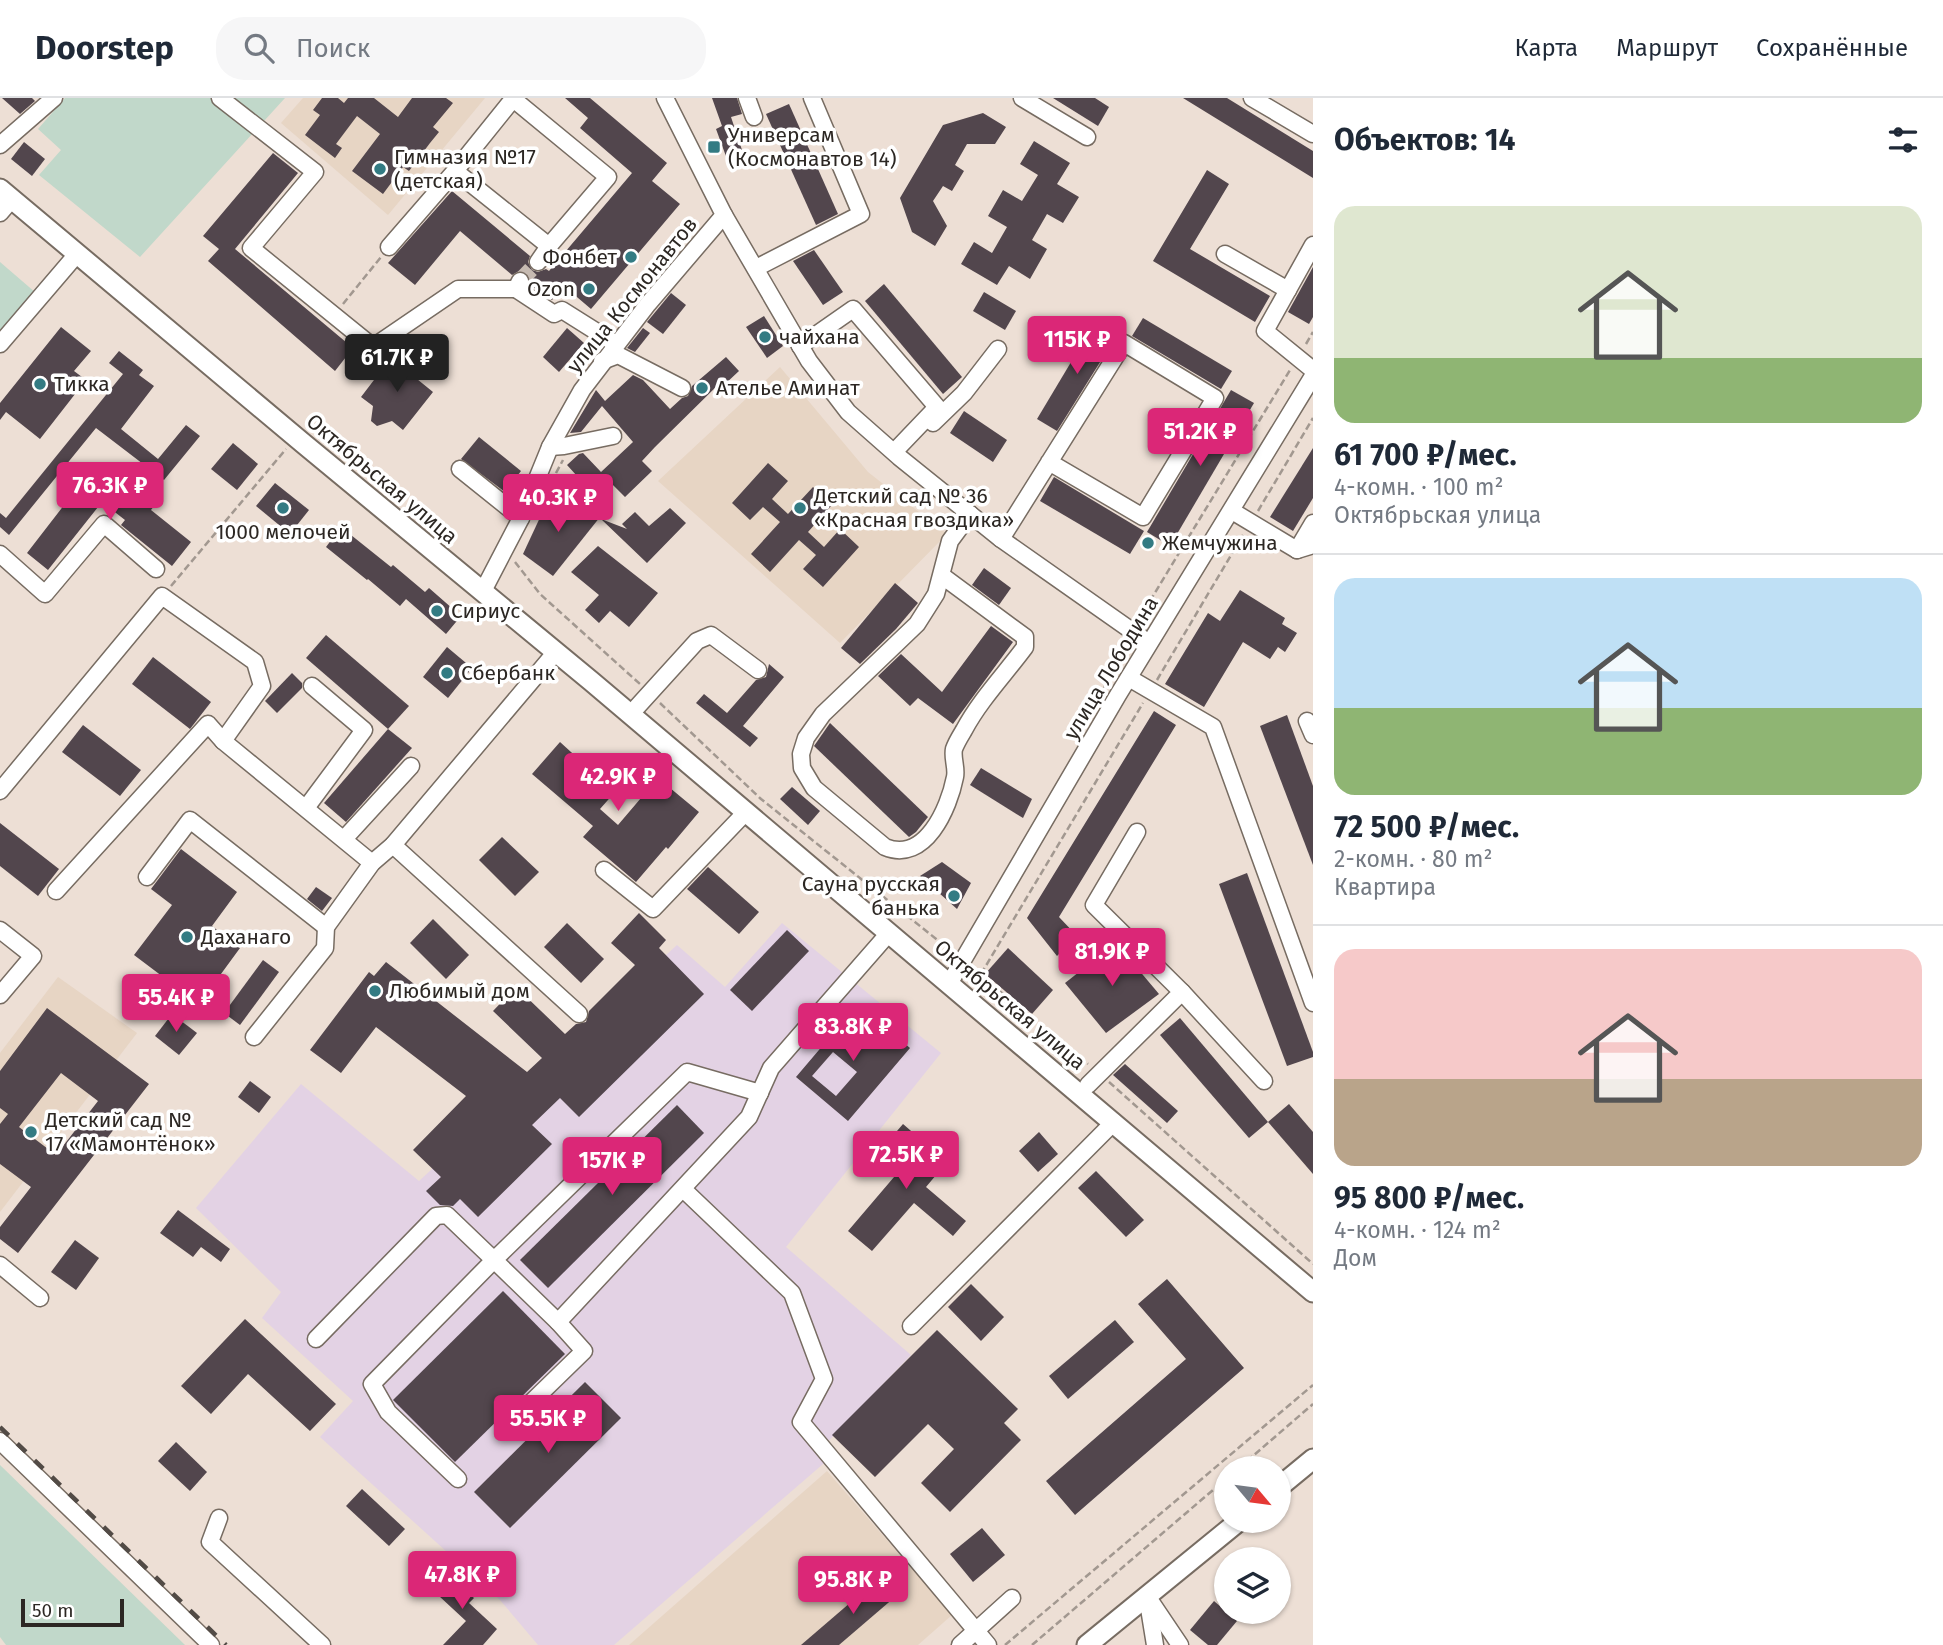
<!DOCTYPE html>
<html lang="ru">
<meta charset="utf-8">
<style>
:root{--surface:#fff;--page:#f6f6f7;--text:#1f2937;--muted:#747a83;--line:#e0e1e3;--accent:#db2777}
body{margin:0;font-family:"Fira Sans",sans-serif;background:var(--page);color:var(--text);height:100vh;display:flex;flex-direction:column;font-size:26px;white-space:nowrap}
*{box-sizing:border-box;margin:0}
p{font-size:23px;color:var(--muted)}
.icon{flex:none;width:38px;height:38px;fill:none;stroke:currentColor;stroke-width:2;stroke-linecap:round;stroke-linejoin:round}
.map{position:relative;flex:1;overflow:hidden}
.panel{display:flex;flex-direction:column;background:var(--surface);width:630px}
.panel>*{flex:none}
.needle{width:46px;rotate:119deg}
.buttons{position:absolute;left:1214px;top:1358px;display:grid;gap:14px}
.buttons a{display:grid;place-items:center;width:77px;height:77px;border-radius:50%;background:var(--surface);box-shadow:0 2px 5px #0004;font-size:35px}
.scale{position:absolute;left:21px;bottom:18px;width:103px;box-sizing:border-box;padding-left:7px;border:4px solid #2c2723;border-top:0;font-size:19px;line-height:24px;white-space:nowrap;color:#2c2723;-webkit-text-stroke:5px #fff;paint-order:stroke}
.price{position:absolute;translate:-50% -60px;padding:0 16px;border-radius:7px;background:var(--accent);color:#fff;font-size:23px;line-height:46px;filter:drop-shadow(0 2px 4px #0008)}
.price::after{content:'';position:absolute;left:50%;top:42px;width:21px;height:16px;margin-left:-10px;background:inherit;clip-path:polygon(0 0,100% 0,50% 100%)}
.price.on{background:#222;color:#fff}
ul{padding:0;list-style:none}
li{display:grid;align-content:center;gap:14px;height:371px;padding:0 21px}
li+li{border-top:2px solid var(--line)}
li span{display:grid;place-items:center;height:217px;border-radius:21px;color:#555}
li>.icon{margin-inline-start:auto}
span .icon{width:126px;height:126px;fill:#fffc;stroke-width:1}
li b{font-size:30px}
h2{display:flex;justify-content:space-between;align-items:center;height:84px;padding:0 21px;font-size:30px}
header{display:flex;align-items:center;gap:42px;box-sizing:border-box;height:98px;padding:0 35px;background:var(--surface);border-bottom:2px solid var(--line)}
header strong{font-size:33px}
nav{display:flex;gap:38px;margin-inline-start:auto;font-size:24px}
.search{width:490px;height:63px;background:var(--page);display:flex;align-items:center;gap:18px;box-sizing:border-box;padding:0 24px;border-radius:28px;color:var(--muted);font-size:26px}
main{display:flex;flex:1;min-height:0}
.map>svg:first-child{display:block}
</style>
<header>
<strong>Doorstep</strong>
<div class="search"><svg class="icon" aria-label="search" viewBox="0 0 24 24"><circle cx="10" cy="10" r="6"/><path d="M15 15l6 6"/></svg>Поиск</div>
<nav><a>Карта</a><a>Маршрут</a><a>Сохранённые</a></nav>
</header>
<main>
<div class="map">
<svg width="1313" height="1547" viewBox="0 0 1313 1547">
<rect width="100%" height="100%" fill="#eddfd5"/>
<polygon fill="#e3d2e4" points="782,825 941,955 786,1149 911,1257 817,1355 830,1360 614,1547 538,1547 500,1502 320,1339 353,1303 262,1220 281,1194 196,1110 301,986 419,1083 677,847 725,889"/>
<g fill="#e7d5c4">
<polygon points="303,0 485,0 388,117 281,25"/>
<polygon points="780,269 868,374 947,436 840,545 658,383"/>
<polygon points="58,879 137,935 0,1114 0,955"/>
<polygon points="827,1373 952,1517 918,1547 629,1547"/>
</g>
<g fill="#c1d8ca">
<polygon points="65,0 285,0 140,159 39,77 61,52 38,31"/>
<polygon points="0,164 36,195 0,237"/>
<polygon points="0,1367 185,1547 6,1547 0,1539"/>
</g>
<g fill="#52464d" fill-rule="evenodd">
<polygon points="2,0 32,0 35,3 20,16"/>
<polygon points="322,0 338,0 344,5 348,0 374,0 398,19 412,0 446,0 453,5 433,29 439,34 430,45 409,73 403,69 383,96 352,73 380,36 357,18 336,46 342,50 335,60 305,37 320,17 313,12"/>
<polygon points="565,0 590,0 667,65 652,83 680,106 591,211 564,188 552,202 530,187 530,182 525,174 519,173 512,177 460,133 415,187 388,165 452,93 530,158 528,164 532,172 538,174 546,171 549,173 632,75 580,30 588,20"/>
<polygon points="712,0 737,0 742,16 731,19 743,55 727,61 716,31 722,28"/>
<polygon points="1053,0 1095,0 1109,9 1098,28"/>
<polygon points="1183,0 1227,0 1313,53 1313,80"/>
<polygon points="789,6 838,116 816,127 766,16"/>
<polygon points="983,15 1006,29 995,46 967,46 955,67 964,73 952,93 943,88 933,103 947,128 935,148 912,134 900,100 943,27"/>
<polygon points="1034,43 1070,65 1057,86 1079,99 1063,125 1047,116 1032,142 1047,151 1030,181 1009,168 997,187 961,166 974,144 992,155 1007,129 988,118 1003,92 1022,103 1038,77 1020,66"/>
<polygon points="24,44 45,61 32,78 11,61"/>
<polygon points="273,55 298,75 235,151 353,250 335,273 208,163 219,151 203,138"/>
<polygon points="1207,72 1229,86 1190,151 1270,198 1255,224 1153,163"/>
<polygon points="814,152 843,194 823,207 793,163"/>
<polygon points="1313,169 1313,219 1309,226 1288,214"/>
<polygon points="884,186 962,279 943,296 865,203"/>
<polygon points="984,194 1016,213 1005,232 973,213"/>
<polygon points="671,195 686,207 663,236 647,224"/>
<polygon points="764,218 783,248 767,260 746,229"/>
<polygon points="1143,220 1232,273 1221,291 1132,238"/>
<polygon points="1095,224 1117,237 1057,333 1037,321"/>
<polygon points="61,229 91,253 74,273 86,282 40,341 6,314 0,322 0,305"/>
<polygon points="567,230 584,245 559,274 543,259"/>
<polygon points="643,230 650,235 635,254 627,250"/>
<polygon points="119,253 143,272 139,277 154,288 121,331 158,361 186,327 200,338 164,382 96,330 9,437 0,429 0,415 6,420 123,276 109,265"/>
<polygon points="726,259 739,273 724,287 721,284 655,349 642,363 652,373 625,399 612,386 597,400 567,367 579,356 583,355 601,374 633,344 602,308 581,334 570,335 596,292 605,303 633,277 643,282 670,311 682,300 688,298 692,288"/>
<polygon points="404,260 422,274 417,281 433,294 403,332 392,323 377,328 371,323 373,308 361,299 390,261 398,267"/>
<polygon points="1231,292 1254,305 1170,448 1147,434"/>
<polygon points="964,313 1007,342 993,364 950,335"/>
<polygon points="479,339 521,373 505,394 461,361"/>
<polygon points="233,345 258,366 237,392 211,371"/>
<polygon points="1313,350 1313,400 1293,433 1270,419"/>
<polygon points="768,365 788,383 772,401 788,416 813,389 832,407 808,434 824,449 840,431 859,449 823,489 803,471 816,457 799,442 770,474 751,456 780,424 763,409 750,422 732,405"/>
<polygon points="122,377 157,404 151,412 191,444 172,468 121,427 125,422 102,404 48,472 27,455 85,380 107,397"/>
<polygon points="1054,379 1144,433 1130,456 1040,403"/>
<polygon points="275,385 309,412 290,436 256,408"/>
<polygon points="550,398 600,419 553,478 523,456"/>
<polygon points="670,410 686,425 647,465 601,421 627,431 622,426 635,414 649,428"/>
<polygon points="341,429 391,469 393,467 425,494 429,490 461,518 446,536 406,501 400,508 368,481 367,482 326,449"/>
<polygon points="598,448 658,495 629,529 610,513 599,525 585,512 599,497 571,474"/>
<polygon points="984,470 1011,490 999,507 972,487"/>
<polygon points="895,485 918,505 896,531 860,566 841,550"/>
<polygon points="1240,492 1285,520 1282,526 1297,535 1285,554 1278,549 1270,561 1243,544 1204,609 1165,586 1208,515 1220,523"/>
<polygon points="991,528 1013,544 953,626 918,600 910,608 878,578 901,556 942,594"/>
<polygon points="326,537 409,608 388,631 306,560"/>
<polygon points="447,549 472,570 448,600 423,579"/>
<polygon points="153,559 211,604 190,631 132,586"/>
<polygon points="769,566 784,579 743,628 758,640 750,649 696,605 704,596 727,615 756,582 766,579"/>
<polygon points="292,575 302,585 302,590 277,615 265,603"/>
<polygon points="1154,613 1176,627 1059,819 1077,838 1057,858 1027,820"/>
<polygon points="1287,617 1313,688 1313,767 1260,628"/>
<polygon points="830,625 928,719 916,734 909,739 814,648"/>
<polygon points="83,627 141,672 120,698 62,654"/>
<polygon points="388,631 412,650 346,724 324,705"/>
<polygon points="560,644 615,694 600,711 618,727 658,680 699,714 668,751 666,749 636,784 583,739 593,728 532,676"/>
<polygon points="981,670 1032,701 1023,720 970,687"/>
<polygon points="792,689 820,713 808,727 780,701"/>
<polygon points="0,725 59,771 38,798 0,768"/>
<polygon points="502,739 539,774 515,798 479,762"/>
<polygon points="181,751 237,794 212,828 240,850 199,906 134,857 172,807 151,791"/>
<polygon points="942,764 971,785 957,811 920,778"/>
<polygon points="708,769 759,814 739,836 687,791"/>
<polygon points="1247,775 1313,954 1313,959 1287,968 1219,786"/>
<polygon points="316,789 332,800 322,813 307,801"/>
<polygon points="639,815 666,842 659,850 704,896 579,1019 560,1000 532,1027 552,1046 478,1119 460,1101 453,1108 440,1107 426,1093 441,1079 413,1052 466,998 376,929 341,975 310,952 369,874 374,878 386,864 527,974 542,960 493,913 516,889 565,936 576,926 586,924 589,913 635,867 611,845"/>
<polygon points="433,821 469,857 446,881 410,845"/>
<polygon points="567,825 604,861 581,885 544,849"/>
<polygon points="787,832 809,853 752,913 730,892"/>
<polygon points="1116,845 1159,896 1106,935 1065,885"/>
<polygon points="1008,850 1053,892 1032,916 985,876"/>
<polygon points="263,862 279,874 240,927 224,915"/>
<path d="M858 906 910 950 848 1023 796 979ZM833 954 857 974 836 998 812 978Z"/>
<path d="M47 910 149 986 18 1155 0 1141V1129L31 1089 0 1066V1026L8 1016 0 1010V973ZM61 975 98 1003 56 1057 19 1029Z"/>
<polygon points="172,916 197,935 179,957 155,938"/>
<polygon points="1180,920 1268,1024 1249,1040 1160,937"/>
<polygon points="1125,966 1178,1013 1167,1025 1113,977"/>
<polygon points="250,983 271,999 259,1015 238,999"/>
<polygon points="1289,1006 1313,1034 1313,1076 1268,1024"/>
<polygon points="677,1007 704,1035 548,1190 520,1162"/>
<polygon points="903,1026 947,1064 926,1089 966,1123 953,1138 914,1105 872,1153 848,1133 900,1072 879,1054"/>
<polygon points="1039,1034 1058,1056 1038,1074 1019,1053"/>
<polygon points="1096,1073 1144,1122 1126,1139 1078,1090"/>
<polygon points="178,1112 230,1151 221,1164 201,1149 193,1159 160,1135"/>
<polygon points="75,1142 99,1160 76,1192 51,1174"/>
<polygon points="1167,1181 1244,1270 1075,1417 1046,1383 1186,1261 1138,1206"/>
<polygon points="971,1186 1004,1219 981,1243 948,1209"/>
<polygon points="503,1193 565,1256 455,1364 393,1302"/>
<polygon points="245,1221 336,1306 310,1333 248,1276 211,1316 181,1288"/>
<polygon points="1115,1222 1134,1244 1068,1301 1049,1278"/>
<polygon points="937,1232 1018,1311 1004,1325 1021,1342 950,1414 921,1385 954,1351 928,1326 875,1379 832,1337"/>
<polygon points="585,1284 621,1320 510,1430 474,1394"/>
<polygon points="176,1344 207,1374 190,1393 158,1363"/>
<polygon points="362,1391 405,1431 389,1448 346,1408"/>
<polygon points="982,1430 1005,1457 973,1484 950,1456"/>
<polygon points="440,1469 474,1500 469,1505 497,1531 483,1547 443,1547 466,1523 425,1485"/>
<polygon points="879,1480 895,1499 839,1547 801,1547"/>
<polygon points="1214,1503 1237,1523 1217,1547 1208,1547 1190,1532"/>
</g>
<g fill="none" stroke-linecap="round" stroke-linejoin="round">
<polyline stroke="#c6bab1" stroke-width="16" stroke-dasharray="16 8" stroke-linecap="butt" points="520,183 538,164"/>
<g stroke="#776c62" stroke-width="19">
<g id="minor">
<polyline points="220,0 315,74 251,150 373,249 458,191 516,191"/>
<polyline points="512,0 608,79 549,148 538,164"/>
<polyline points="747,0 754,19"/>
<polyline points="1022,0 1087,39"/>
<polyline points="1252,0 1313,36"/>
<polyline points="0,47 54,0"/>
<polyline points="455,73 513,1"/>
<polyline points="0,115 12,101"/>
<polyline points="724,117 809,263 848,314 899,359 1001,441 1149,545"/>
<polyline points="1313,147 1265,233 1313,272"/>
<polyline points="389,149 455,73 549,148"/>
<polyline points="1225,156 1288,192"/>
<polyline points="756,170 861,116 812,0"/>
<polyline points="520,183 516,191 554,216 562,212 616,246"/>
<polyline points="0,246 77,156"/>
<polyline points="800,248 853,211 937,309 894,354"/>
<polyline points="602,263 618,257 682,290"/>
<polyline points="933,325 964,295 998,251"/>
<polyline points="550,349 564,348 613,338"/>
<polyline points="460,371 521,420"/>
<polyline points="1232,413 1297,452"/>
<polyline points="1313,425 1297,452 1313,447"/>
<polyline points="1001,441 1124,245 1215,300 1143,419 1049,364"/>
<polyline points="0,456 45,496 104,426 156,471"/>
<path d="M941 477 1025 539V549C1005 576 980 602 964 632 961 637 956 645 954 651 952 660 957 670 955 679 949 710 925 766 885 749L814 690 802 670 801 656 806 640 823 616 917 526 936 496 950 443 970 416"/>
<polyline points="483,493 521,420 550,349 582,292 648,206 724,117 665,0"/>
<polyline points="1129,580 1213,629 1313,905"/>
<polyline points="637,609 697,543 711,537 758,572"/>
<polyline points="1307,623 1313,637"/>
<polyline points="0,693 162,498 255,564 262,588 223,643"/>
<polyline points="306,710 364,632 312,588"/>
<polyline points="344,741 411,668"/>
<polyline points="393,747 579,916"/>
<polyline points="604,772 653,811 746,714"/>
<polyline points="147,779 190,722 326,829"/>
<polyline points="56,793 208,626 223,643 372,765"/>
<polyline points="0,832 33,858 0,897"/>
<polyline points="949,886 1118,597 1313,278"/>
<polyline points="1182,894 1264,983"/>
<polyline points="254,939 325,850 326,829 372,765 393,747 555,555"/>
<polyline points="1088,987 1182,894 1094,807 1137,734"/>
<polyline points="683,1091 792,1195 824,1281 801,1324 988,1547"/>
<polyline points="0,1167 40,1200"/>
<polyline points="558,1224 494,1162 687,974 760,995"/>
<polyline points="911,1228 1114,1024"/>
<polyline points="316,1241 436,1118 447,1117 494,1162 372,1286 388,1314 458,1381"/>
<polyline points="510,1325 584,1253 558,1224 749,1019 771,970 889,835"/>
<polyline points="0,1343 211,1547"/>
<polyline points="219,1420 210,1444 322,1547"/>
<polyline points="1147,1498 1180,1547"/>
<polyline points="1148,1504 1155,1547"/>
<polyline points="960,1547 1012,1500"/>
</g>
</g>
<g stroke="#776c62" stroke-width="23">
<g id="major">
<polyline points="0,91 304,346 591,583 1313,1194"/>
<polyline points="1279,1389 1313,1361"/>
<polyline points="1087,1547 1239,1423"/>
</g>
</g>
<g stroke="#a29890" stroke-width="2.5" stroke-dasharray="7 3.5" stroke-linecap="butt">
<polyline points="343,206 381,159"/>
<polyline points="1306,246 1313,234"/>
<polyline points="556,375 563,362"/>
<polyline points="1258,413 1313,320"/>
<polyline points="515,464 540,496 640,586"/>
<polyline points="171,488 286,351"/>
<polyline points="1139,521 1290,272"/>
<polyline points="1157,582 1243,437"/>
<polyline points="1104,590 1126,546"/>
<polyline points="660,605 761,701 950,852"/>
<polyline points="974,872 1088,966"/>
<polyline points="981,876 1143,605"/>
<polyline points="1109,984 1313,1166"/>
<polyline points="1239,1370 1313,1306"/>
<polyline points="1005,1547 1313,1287"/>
<polyline points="1032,1547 1227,1380"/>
</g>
<use href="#minor" stroke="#fff" stroke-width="16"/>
<use href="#major" stroke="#fff" stroke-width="19"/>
<polyline stroke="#524b46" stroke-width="4.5" stroke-dasharray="12 12" stroke-linecap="butt" points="0,1329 226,1547"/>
</g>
<g fill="#337b83" stroke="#fff" stroke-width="2.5">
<rect x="707" y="42" width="14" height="14" rx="3.5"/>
<circle cx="380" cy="71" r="7"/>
<circle cx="631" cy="159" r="7"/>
<circle cx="589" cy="191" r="7"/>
<circle cx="765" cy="239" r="7"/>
<circle cx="40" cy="286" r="7"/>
<circle cx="702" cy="290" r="7"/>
<circle cx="283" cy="410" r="7"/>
<circle cx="800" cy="410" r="7"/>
<circle cx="1148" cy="445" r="7"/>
<circle cx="437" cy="513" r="7"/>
<circle cx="447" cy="575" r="7"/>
<circle cx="954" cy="798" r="7"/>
<circle cx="187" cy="839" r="7"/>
<circle cx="375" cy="893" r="7"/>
<circle cx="31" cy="1034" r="7"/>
</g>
<g text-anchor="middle" stroke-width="7" stroke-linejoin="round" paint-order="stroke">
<g font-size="21" fill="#2c2723" stroke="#fff" text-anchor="start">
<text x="728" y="44">Универсам<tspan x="728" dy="24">(Космонавтов 14)</tspan></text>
<text x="394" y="66">Гимназия №17<tspan x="394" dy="24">(детская)</tspan></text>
<text x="617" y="166" text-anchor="end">Фонбет</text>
<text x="575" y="198" text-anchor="end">Ozon</text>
<text x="779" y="246">чайхана</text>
<text x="54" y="293">Тикка</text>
<text x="716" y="297">Ателье Аминат</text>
<text x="814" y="405">Детский сад № 36<tspan x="814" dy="24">«Красная гвоздика»</tspan></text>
<text x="283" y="441" text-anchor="middle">1000 мелочей</text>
<text x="1162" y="452">Жемчужина</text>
<text x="451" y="520">Сириус</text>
<text x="461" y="582">Сбербанк</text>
<text x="940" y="793" text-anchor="end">Сауна русская<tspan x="940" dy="24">банька</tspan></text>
<text x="201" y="846">Даханаго</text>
<text x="389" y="900">Любимый дом</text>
<text x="45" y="1029">Детский сад №<tspan x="45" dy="24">17 «Мамонтёнок»</tspan></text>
</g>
<g font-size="21" fill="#2c2723" stroke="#fff">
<text transform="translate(632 197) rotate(-51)" y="7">улица Космонавтов</text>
<text transform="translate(382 381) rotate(40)" y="7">Октябрьская улица</text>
<text transform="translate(1111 570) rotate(-59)" y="7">улица Лободина</text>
<text transform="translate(1010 907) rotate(40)" y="7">Октябрьская улица</text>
</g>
</g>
</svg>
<div class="buttons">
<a><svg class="needle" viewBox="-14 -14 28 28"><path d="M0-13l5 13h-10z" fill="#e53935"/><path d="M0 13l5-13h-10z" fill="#747a83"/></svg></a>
<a><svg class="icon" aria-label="layers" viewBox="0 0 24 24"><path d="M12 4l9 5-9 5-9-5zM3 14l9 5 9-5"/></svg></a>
</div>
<div class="scale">50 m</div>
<b class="price" style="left:1077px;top:278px">115K ₽</b>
<b class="price on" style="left:397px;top:296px">61.7K ₽</b>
<b class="price" style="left:1200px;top:370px">51.2K ₽</b>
<b class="price" style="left:110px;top:424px">76.3K ₽</b>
<b class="price" style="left:558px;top:436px">40.3K ₽</b>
<b class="price" style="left:618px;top:715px">42.9K ₽</b>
<b class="price" style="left:1112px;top:890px">81.9K ₽</b>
<b class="price" style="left:176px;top:936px">55.4K ₽</b>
<b class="price" style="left:853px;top:965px">83.8K ₽</b>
<b class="price" style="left:906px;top:1093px">72.5K ₽</b>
<b class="price" style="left:612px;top:1099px">157K ₽</b>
<b class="price" style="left:548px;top:1357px">55.5K ₽</b>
<b class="price" style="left:462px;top:1513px">47.8K ₽</b>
<b class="price" style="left:853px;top:1518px">95.8K ₽</b>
</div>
<section class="panel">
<h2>Объектов: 14<svg class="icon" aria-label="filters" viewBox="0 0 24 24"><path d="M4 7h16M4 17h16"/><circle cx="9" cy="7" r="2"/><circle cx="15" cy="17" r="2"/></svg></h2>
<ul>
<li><span style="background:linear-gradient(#dfe7d0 70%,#8fb573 0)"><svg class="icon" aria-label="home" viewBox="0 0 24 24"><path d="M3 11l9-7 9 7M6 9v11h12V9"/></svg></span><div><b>61 700 ₽/мес.</b><p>4-комн. · 100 m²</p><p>Октябрьская улица</p></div></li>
<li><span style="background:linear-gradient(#bfe0f5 60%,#8fb573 0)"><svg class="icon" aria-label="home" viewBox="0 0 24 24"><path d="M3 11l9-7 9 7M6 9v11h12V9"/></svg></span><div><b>72 500 ₽/мес.</b><p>2-комн. · 80 m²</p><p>Квартира</p></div></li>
<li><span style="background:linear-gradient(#f6c9c9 60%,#b9a48a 0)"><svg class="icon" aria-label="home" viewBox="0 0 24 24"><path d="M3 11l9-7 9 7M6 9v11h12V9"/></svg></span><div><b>95 800 ₽/мес.</b><p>4-комн. · 124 m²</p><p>Дом</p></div></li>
</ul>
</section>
</main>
